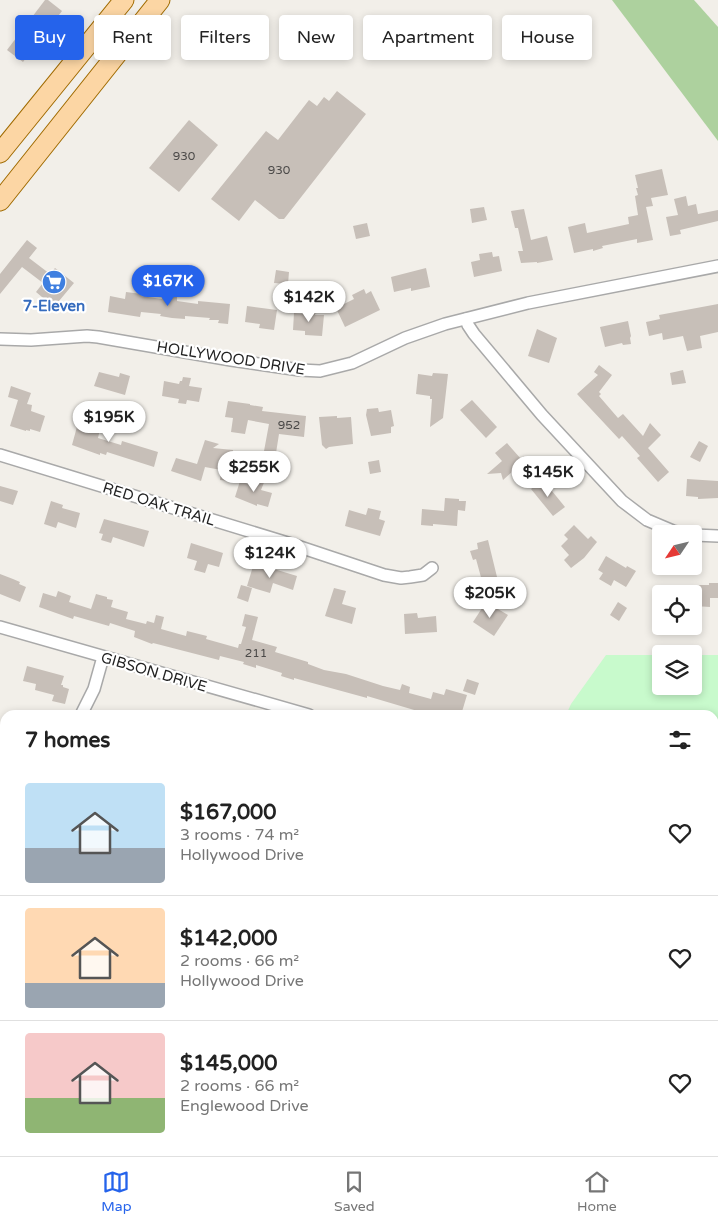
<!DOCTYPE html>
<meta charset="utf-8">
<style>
:root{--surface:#fff;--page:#f6f6f6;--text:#222;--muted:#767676;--line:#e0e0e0;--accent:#2563eb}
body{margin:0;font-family:"Varela Round",sans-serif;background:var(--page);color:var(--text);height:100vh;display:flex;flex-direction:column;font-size:19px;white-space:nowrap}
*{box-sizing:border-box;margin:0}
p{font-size:16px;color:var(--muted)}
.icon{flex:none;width:28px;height:28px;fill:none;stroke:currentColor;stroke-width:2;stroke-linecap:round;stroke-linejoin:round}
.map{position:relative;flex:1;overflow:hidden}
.panel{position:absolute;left:0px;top:710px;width:719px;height:446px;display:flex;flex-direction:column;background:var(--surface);border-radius:15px 15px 0 0;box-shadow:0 2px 8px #0003}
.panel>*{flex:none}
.hud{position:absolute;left:15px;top:15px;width:689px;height:45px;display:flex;gap:10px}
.needle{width:32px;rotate:235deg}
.fabs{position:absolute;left:652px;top:525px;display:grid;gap:10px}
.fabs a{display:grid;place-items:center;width:50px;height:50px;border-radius:5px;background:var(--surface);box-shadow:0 2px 8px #0003;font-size:25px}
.price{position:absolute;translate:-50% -42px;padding:0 11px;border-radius:18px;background:#fff;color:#222;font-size:16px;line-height:32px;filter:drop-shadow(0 1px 2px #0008)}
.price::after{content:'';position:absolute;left:50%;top:30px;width:15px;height:11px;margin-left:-8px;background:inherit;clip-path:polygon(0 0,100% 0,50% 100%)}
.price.active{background:var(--accent);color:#fff}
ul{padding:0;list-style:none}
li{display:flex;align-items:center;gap:15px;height:125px;padding:0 25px}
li+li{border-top:1px solid var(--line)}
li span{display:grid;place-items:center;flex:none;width:140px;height:100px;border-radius:5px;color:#555}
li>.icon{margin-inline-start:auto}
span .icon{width:60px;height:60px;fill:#fffc;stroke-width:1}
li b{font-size:21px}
h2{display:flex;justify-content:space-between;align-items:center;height:60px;padding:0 25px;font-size:21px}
.pill{padding:0 18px;border-radius:5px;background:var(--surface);box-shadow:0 2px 8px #0003;font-size:18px;line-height:45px}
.pill.active{background:var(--accent);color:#fff}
.dock{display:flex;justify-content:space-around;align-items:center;height:70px;border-top:1px solid var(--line);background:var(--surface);font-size:14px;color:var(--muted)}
.dock a{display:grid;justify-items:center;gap:2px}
.dock .active{color:var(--accent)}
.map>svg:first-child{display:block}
</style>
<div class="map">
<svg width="718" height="1156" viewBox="0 0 718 1156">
<rect width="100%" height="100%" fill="#f2efe9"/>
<polygon fill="#add19e" points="612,0 694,0 718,27 718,141"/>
<polygon fill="#c8facc" points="606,655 661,655 661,686 694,686 694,655 718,655 718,1156 591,1156 590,1151 714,1151 714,715 566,715 571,704"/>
<g fill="#aad3df">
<polygon points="718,910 718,1156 717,1156 714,1144 714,923"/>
<polygon points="5,1129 5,1151 40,1151 41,1156 0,1156 0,1131"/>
</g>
<g fill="#c7bfb8">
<polygon points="45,0 48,0 62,11 23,62 7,50"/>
<polygon points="337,91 366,114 284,219 279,219 255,200 239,221 211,199 266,131 278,140 309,100 317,106 324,97 329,101"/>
<polygon points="189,120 218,145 179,192 149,168"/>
<polygon points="662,169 668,195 651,198 653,206 646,207 653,240 637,243 637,239 602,246 603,248 593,251 593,249 574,253 568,227 585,223 587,233 629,224 628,217 638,215 635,196 638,195 636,188 638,188 635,175"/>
<polygon points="686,196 688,206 696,204 698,214 718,210 718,221 680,230 681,234 670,236 666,217 678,215 674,199"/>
<polygon points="484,207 487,220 472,223 470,209"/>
<polygon points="524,209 531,240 547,236 553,260 537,263 537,262 521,263 518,251 523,251 518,228 515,228 511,211"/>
<polygon points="367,223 370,236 356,239 353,226"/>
<polygon points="27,240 37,248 29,258 50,274 55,268 74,283 54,307 36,292 43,283 22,267 0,294 0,274"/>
<polygon points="492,252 493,257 499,256 502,271 474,277 471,262 480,260 479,254"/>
<polygon points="426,268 430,287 411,291 411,288 394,292 391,277"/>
<polygon points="276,270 289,272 288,284 274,283"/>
<polygon points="364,289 366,294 371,291 380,310 345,327 336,308 354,299 352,295"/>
<polygon points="126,292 142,294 141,296 162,299 163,293 177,294 177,301 198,304 198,301 230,304 228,324 218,323 219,320 209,320 210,318 185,316 185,319 172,318 160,316 161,314 141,312 140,317 108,312 110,296 125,299"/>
<polygon points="718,304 718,332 700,336 702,348 687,351 683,336 663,340 662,333 649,336 646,322 660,319 659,315"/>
<polygon points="247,306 277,310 274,330 259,328 260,324 245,322"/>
<polygon points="307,308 316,309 315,315 324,315 322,336 305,335 305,331 293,330 294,313 306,314"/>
<polygon points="628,321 631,336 630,338 631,344 623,345 622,343 605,347 600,327"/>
<polygon points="537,329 557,338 549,363 528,356"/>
<polygon points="599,365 612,375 599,392 601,394 599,396 618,418 623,414 643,436 650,423 661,435 648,448 669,472 658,482 637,458 640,456 622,436 619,439 577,394 598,375 594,372"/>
<polygon points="683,370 686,383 672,385 670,373"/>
<polygon points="99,372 119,377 120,373 130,376 125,395 94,386"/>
<polygon points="433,373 448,374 443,418 430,427 432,399 430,399 430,396 416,394 418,374 432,376"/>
<polygon points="183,377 191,378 189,386 202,388 199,402 187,400 186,404 178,403 179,399 162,396 164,381 179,384 180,381 182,381"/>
<polygon points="11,386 31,393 27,404 32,405 31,411 45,416 40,432 30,429 30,431 26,430 26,431 10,426 18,400 8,397"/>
<polygon points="472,400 497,427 486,438 460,410"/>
<polygon points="228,401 250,404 250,405 263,407 262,411 306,416 304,437 279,434 276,453 264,451 269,424 248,420 245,434 231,432 233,418 225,417"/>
<polygon points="378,408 379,412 391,410 394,426 391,427 391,433 371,436 366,415 367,409"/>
<polygon points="87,412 103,416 98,438 121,445 122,441 158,452 154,467 107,452 106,455 100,453 100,455 72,445 78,423 84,425"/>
<polygon points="337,416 337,418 351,417 353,444 329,447 326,449 322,445 319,417"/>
<polygon points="205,440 219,444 213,448 233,450 230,481 220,480 221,470 205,467 201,481 171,471 176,458 197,464"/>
<polygon points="699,441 708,446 700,462 690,457"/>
<polygon points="507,443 521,459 524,456 530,463 515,476 512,472 503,480 501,473 487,474 502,461 495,453"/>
<polygon points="379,460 381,472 370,474 368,462"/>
<polygon points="256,477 265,480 261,490 272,493 268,507 257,504 257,506 235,497 240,481 253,486"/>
<polygon points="687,479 718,481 718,498 698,499 698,497 686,496"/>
<polygon points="543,480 565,507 553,516 531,489"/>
<polygon points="0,486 18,491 13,505 0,501"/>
<polygon points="445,498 459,499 459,501 466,501 465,511 458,510 457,526 433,524 433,526 421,525 422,509 444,511"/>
<polygon points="51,501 63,505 62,508 80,513 76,528 58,522 56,528 44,524"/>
<polygon points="368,508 381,511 379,519 385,521 380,536 345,526 349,510 366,515"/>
<polygon points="104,519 149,531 144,547 113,537 111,543 101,540 103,534 99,533"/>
<polygon points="574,525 588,539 591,536 597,542 584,558 571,568 564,560 569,555 561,546 568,539 564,535"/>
<polygon points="488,540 497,577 482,581 476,559 473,560 470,551 478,549 477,543"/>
<polygon points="191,543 223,553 219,567 208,564 205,573 194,570 197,561 187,558"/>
<polygon points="606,556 626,568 627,566 636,571 626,587 614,580 611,586 599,579 603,573 598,570"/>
<polygon points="254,563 297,576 293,590 273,583 270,593 247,586"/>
<polygon points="0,574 13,579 20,582 19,584 26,587 20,602 0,594"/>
<polygon points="709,583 718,583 718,598 710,598 710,607 694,606 694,594 687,594 688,585 709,585"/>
<polygon points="500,584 516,585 515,598 499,596"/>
<polygon points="241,585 252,588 248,602 237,598"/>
<polygon points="334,588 346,591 342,604 356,608 352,624 325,616"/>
<polygon points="58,591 71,596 69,602 91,609 96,594 107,597 107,599 113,600 111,607 128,612 126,619 146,624 147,621 154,623 156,615 164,617 161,629 186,636 187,631 207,636 206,639 238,648 239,644 241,644 246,627 242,626 245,614 258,617 252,640 277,647 275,652 308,662 308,664 324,670 346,674 383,686 400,690 402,684 410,687 409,693 431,699 433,692 444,695 446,689 467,695 461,715 431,715 367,696 367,698 294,678 294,680 281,676 282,673 256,665 256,668 243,664 244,662 220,656 219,660 153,643 152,644 134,637 135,631 110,623 109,626 74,616 73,619 39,607 43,593 56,597"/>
<polygon points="486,602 508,615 494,636 473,622"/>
<polygon points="618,602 627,608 619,621 610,615"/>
<polygon points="417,613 418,618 436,616 437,632 405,634 404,614"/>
<polygon points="27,666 64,676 61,685 63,685 63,687 69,689 65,704 52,701 54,695 35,690 36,684 23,681"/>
<polygon points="467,679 479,683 475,695 463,691"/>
</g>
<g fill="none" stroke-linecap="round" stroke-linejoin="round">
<g stroke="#a9a9a9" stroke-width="14">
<g id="minor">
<polyline points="466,319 468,325 474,334 542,415 622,501 647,520 673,531 687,534"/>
<polyline points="0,339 31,340 87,336 98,337 231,360 300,370 320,371 352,363 405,338 445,324 528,303 718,266"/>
<polyline points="0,455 291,544 384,575 401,578 410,577 423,575 432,568"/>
<polyline points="694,535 718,536"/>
<polyline points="0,627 309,715"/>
<polyline points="81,715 94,689 103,657"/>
<polyline points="0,793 5,789"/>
<polyline points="0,1003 5,1001"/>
<polyline points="138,1151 141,1156"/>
<polyline points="496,1151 497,1156"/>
<polyline points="192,1156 195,1151"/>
<polyline points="321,1156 325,1151"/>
<polyline points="356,1156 361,1151"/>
</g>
</g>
<g stroke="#a06b00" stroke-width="21">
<g id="primary">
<polyline points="0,153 124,0"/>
<polyline points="0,201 160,0"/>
</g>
</g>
<use href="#minor" stroke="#fff" stroke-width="11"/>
<use href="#primary" stroke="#fcd6a4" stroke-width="19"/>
</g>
<defs>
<g id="supermarket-disc" transform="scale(1.25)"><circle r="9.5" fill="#3f7fe0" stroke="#fff"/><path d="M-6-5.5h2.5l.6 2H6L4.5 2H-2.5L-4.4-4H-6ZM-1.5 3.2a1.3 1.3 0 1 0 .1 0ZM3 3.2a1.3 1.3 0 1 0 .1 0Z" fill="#fff"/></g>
</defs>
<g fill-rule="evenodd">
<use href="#supermarket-disc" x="54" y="282"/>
</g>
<g text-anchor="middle" stroke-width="4.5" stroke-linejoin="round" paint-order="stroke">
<g font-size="12" fill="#4b4948">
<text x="184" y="160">930</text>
<text x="279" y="174">930</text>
<text x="289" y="429">952</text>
<text x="256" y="657">211</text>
</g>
<g font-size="15" font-weight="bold" fill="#366cbe" stroke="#fff">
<text x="54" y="311">7-Eleven</text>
</g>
<g font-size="15" fill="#222" stroke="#fff">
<text transform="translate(231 358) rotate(9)" y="5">HOLLYWOOD DRIVE</text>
<text transform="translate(159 504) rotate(17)" y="5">RED OAK TRAIL</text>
<text transform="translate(154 672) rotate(16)" y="5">GIBSON DRIVE</text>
</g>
</g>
</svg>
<div class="fabs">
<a><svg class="needle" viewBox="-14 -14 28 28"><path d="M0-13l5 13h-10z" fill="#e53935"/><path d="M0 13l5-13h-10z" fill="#767676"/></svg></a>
<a><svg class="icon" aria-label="locate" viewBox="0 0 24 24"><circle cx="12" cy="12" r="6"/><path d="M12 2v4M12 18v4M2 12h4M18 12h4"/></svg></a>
<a><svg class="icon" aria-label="layers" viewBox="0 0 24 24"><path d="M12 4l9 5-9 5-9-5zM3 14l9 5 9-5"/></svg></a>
</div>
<b class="price active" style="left:168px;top:307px">$167K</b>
<b class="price" style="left:309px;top:323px">$142K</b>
<b class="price" style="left:109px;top:443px">$195K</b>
<b class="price" style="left:254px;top:493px">$255K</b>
<b class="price" style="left:548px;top:498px">$145K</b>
<b class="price" style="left:270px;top:579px">$124K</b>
<b class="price" style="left:490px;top:619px">$205K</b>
<div class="hud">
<a class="pill active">Buy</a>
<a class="pill">Rent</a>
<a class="pill">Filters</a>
<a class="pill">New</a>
<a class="pill">Apartment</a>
<a class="pill">House</a>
</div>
<section class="panel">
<h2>7 homes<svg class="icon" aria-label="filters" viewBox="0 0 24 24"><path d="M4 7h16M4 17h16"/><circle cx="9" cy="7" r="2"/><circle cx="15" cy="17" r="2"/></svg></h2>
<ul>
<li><span style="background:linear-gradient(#bfe0f5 65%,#9aa5b1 0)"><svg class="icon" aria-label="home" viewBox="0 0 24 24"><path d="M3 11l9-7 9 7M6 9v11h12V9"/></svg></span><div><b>$167,000</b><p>3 rooms · 74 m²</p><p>Hollywood Drive</p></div><svg class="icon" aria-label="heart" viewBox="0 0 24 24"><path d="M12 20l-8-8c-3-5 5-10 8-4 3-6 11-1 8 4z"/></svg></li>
<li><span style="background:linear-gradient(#ffd9b3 75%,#9aa5b1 0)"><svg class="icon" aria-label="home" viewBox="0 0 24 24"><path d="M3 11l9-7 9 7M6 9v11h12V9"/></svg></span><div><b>$142,000</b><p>2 rooms · 66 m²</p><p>Hollywood Drive</p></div><svg class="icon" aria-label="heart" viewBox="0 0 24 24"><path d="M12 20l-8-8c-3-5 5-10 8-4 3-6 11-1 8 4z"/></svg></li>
<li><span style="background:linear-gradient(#f6c9c9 65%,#8fb573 0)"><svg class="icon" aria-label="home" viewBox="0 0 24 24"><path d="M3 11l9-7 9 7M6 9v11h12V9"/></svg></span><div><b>$145,000</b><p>2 rooms · 66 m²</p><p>Englewood Drive</p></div><svg class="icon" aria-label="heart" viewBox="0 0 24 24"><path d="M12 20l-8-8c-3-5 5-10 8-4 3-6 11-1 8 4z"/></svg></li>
</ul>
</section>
</div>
<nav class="dock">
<a class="active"><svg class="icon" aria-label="map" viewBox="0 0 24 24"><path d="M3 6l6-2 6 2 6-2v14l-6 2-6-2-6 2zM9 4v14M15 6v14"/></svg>Map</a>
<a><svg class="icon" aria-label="saved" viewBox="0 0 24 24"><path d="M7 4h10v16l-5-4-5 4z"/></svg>Saved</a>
<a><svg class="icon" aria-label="home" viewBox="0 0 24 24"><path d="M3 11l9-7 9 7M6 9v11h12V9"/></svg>Home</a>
</nav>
